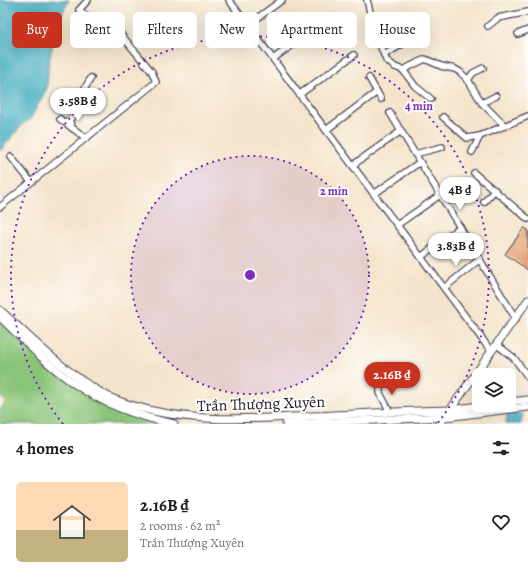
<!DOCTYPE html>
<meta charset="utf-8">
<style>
:root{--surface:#fff;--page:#f6f6f6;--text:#202124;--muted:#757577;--line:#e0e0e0;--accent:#c8321e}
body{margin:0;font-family:Alegreya,serif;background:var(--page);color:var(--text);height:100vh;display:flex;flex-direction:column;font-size:15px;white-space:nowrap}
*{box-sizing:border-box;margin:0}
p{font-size:13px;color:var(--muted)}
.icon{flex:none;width:22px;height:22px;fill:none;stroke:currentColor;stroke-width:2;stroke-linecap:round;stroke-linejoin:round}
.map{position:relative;height:424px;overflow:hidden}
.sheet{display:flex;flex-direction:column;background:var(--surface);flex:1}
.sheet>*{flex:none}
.guide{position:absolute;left:12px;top:12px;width:504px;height:36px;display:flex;gap:8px}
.controls{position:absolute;left:472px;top:368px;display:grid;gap:8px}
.controls a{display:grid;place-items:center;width:44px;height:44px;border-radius:6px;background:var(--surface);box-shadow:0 4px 16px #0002;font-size:20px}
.price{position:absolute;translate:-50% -34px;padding:0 9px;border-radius:14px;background:#fff;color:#222;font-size:13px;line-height:26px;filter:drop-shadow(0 1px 2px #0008)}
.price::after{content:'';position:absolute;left:50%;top:24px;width:12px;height:9px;margin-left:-6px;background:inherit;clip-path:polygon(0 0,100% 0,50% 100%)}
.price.current{background:var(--accent);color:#fff}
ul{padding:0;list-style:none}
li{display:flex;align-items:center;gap:12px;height:100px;padding:0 16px}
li+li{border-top:1px solid var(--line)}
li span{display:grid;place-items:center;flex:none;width:112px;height:80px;border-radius:6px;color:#555}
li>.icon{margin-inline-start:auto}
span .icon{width:48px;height:48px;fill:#fffc;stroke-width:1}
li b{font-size:17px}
h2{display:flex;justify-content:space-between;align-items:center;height:48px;padding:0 16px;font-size:17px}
.tag{padding:0 14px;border-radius:6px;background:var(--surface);box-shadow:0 4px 16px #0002;font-size:14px;line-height:36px}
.tag.current{background:var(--accent);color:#fff}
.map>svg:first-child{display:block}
</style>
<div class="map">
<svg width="528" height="424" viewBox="0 0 528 424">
<rect width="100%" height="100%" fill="#fdfcf7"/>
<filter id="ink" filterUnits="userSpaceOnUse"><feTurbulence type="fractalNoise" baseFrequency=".025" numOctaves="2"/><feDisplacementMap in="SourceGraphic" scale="8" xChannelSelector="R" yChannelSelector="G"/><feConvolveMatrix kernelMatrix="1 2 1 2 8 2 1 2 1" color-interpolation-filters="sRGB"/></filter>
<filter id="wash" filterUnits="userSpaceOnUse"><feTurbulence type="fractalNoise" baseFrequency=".012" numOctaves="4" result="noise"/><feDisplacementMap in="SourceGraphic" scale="16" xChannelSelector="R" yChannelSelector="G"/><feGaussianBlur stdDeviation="0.9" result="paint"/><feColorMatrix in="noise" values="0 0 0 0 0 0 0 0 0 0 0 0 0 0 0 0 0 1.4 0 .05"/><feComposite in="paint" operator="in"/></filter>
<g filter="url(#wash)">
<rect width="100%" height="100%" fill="#f4e4cb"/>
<polygon fill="#89c478" stroke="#56735a" points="0,320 53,371 134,417 158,424 0,424 0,410 6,402 0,396"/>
<g fill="#40abbf" stroke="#31667d">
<polygon points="0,0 69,0 59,21 60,28 54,40 49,60 47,88 30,120 24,123 0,151"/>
<polygon points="507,411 523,414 521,424 506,424"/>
</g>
<g id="blocks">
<polygon fill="#e09f73" points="524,228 528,230 528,270 505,254"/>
</g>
</g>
<g filter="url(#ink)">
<use href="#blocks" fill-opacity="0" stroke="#423f51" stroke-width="1"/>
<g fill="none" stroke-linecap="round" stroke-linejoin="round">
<g stroke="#423f51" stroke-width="8">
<g id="minor">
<polyline points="229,0 491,351"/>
<polyline points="367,0 375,32 386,60 395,67 403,70 425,59 441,66 455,69 460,72 468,80 482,103 505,126"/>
<polyline points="248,25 282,0"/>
<polyline points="488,26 498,18 528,12"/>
<polyline points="518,34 528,30"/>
<polyline points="384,55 413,38"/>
<polyline points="273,59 331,17"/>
<polyline points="403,70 415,86 431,99"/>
<polyline points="369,78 381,99"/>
<polyline points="468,80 473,73 483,68"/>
<polyline points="300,94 354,55"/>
<polyline points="482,103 496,96"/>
<polyline points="390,113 516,319"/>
<polyline points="443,117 467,138 480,136 528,116"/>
<polyline points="60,119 86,138"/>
<polyline points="72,128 69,120 79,110 82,102 82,93 91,78"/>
<polyline points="326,130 377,92"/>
<polyline points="472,152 480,136"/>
<polyline points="415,154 442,147"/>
<polyline points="11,157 31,182"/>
<polyline points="353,165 401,131"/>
<polyline points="474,173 528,219"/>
<polyline points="374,194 420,162"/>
<polyline points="484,202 495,190"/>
<polyline points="0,207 156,82 152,72 114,26 111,24 100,27 79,10 88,0"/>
<polyline points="397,225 440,195"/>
<polyline points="421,257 460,227"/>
<polyline points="444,288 480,259"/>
<polyline points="496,344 514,358 528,377"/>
<polyline points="380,383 380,393 390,412"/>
</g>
</g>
<g stroke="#423f51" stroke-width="9">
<g id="major">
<path d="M0 310C35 342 68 376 111 398 174 424 244 420 311 416 358 414 404 411 450 410L486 405"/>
<path d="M0 317C24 340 48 366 75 384 104 404 140 417 174 424"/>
<polyline points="509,402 528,400"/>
<polyline points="286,424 445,417 528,407"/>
<polyline points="440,424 528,300"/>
</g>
</g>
<use href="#minor" stroke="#fff" stroke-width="5.5"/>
<use href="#major" stroke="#fff" stroke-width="7"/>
</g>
</g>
<circle cx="250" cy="275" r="119" fill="#7b2cbf" fill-opacity=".12"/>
<g fill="none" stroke="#7b2cbf" stroke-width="2" stroke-dasharray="2 4">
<circle cx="250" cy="275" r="119"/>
<path d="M63 424A239 239 0 1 1 437 424"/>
</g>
<g text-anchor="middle" stroke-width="4" stroke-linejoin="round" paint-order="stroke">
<g font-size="16" fill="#22223b" stroke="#fdfcf7">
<text transform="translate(261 403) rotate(-2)" y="6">Trần Thượng Xuyên</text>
</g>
</g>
<circle cx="250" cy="275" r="6" fill="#7b2cbf" stroke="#fdfcf7" stroke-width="2"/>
<g font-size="12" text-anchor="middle" font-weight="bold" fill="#7b2cbf" stroke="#fdfcf7" stroke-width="4" stroke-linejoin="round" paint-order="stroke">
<text x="419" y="110">4 min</text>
<text x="334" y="195">2 min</text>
</g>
</svg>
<div class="controls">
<a><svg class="icon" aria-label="layers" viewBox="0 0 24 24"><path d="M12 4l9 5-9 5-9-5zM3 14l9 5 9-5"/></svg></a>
</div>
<b class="price" style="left:78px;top:122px">3.58B ₫</b>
<b class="price" style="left:460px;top:211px">4B ₫</b>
<b class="price" style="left:456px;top:267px">3.83B ₫</b>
<b class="price current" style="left:392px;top:396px">2.16B ₫</b>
<div class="guide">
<a class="tag current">Buy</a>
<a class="tag">Rent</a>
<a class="tag">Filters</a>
<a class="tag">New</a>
<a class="tag">Apartment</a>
<a class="tag">House</a>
</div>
</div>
<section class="sheet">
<h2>4 homes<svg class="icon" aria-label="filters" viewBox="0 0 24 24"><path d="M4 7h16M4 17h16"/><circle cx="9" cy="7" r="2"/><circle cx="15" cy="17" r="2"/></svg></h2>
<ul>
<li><span style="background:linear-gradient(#ffd9b3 60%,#c2b280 0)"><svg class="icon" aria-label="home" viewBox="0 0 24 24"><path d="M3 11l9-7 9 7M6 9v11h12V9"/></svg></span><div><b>2.16B ₫</b><p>2 rooms · 62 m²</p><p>Trần Thượng Xuyên</p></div><svg class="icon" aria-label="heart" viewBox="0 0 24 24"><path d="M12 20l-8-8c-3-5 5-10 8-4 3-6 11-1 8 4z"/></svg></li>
</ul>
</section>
